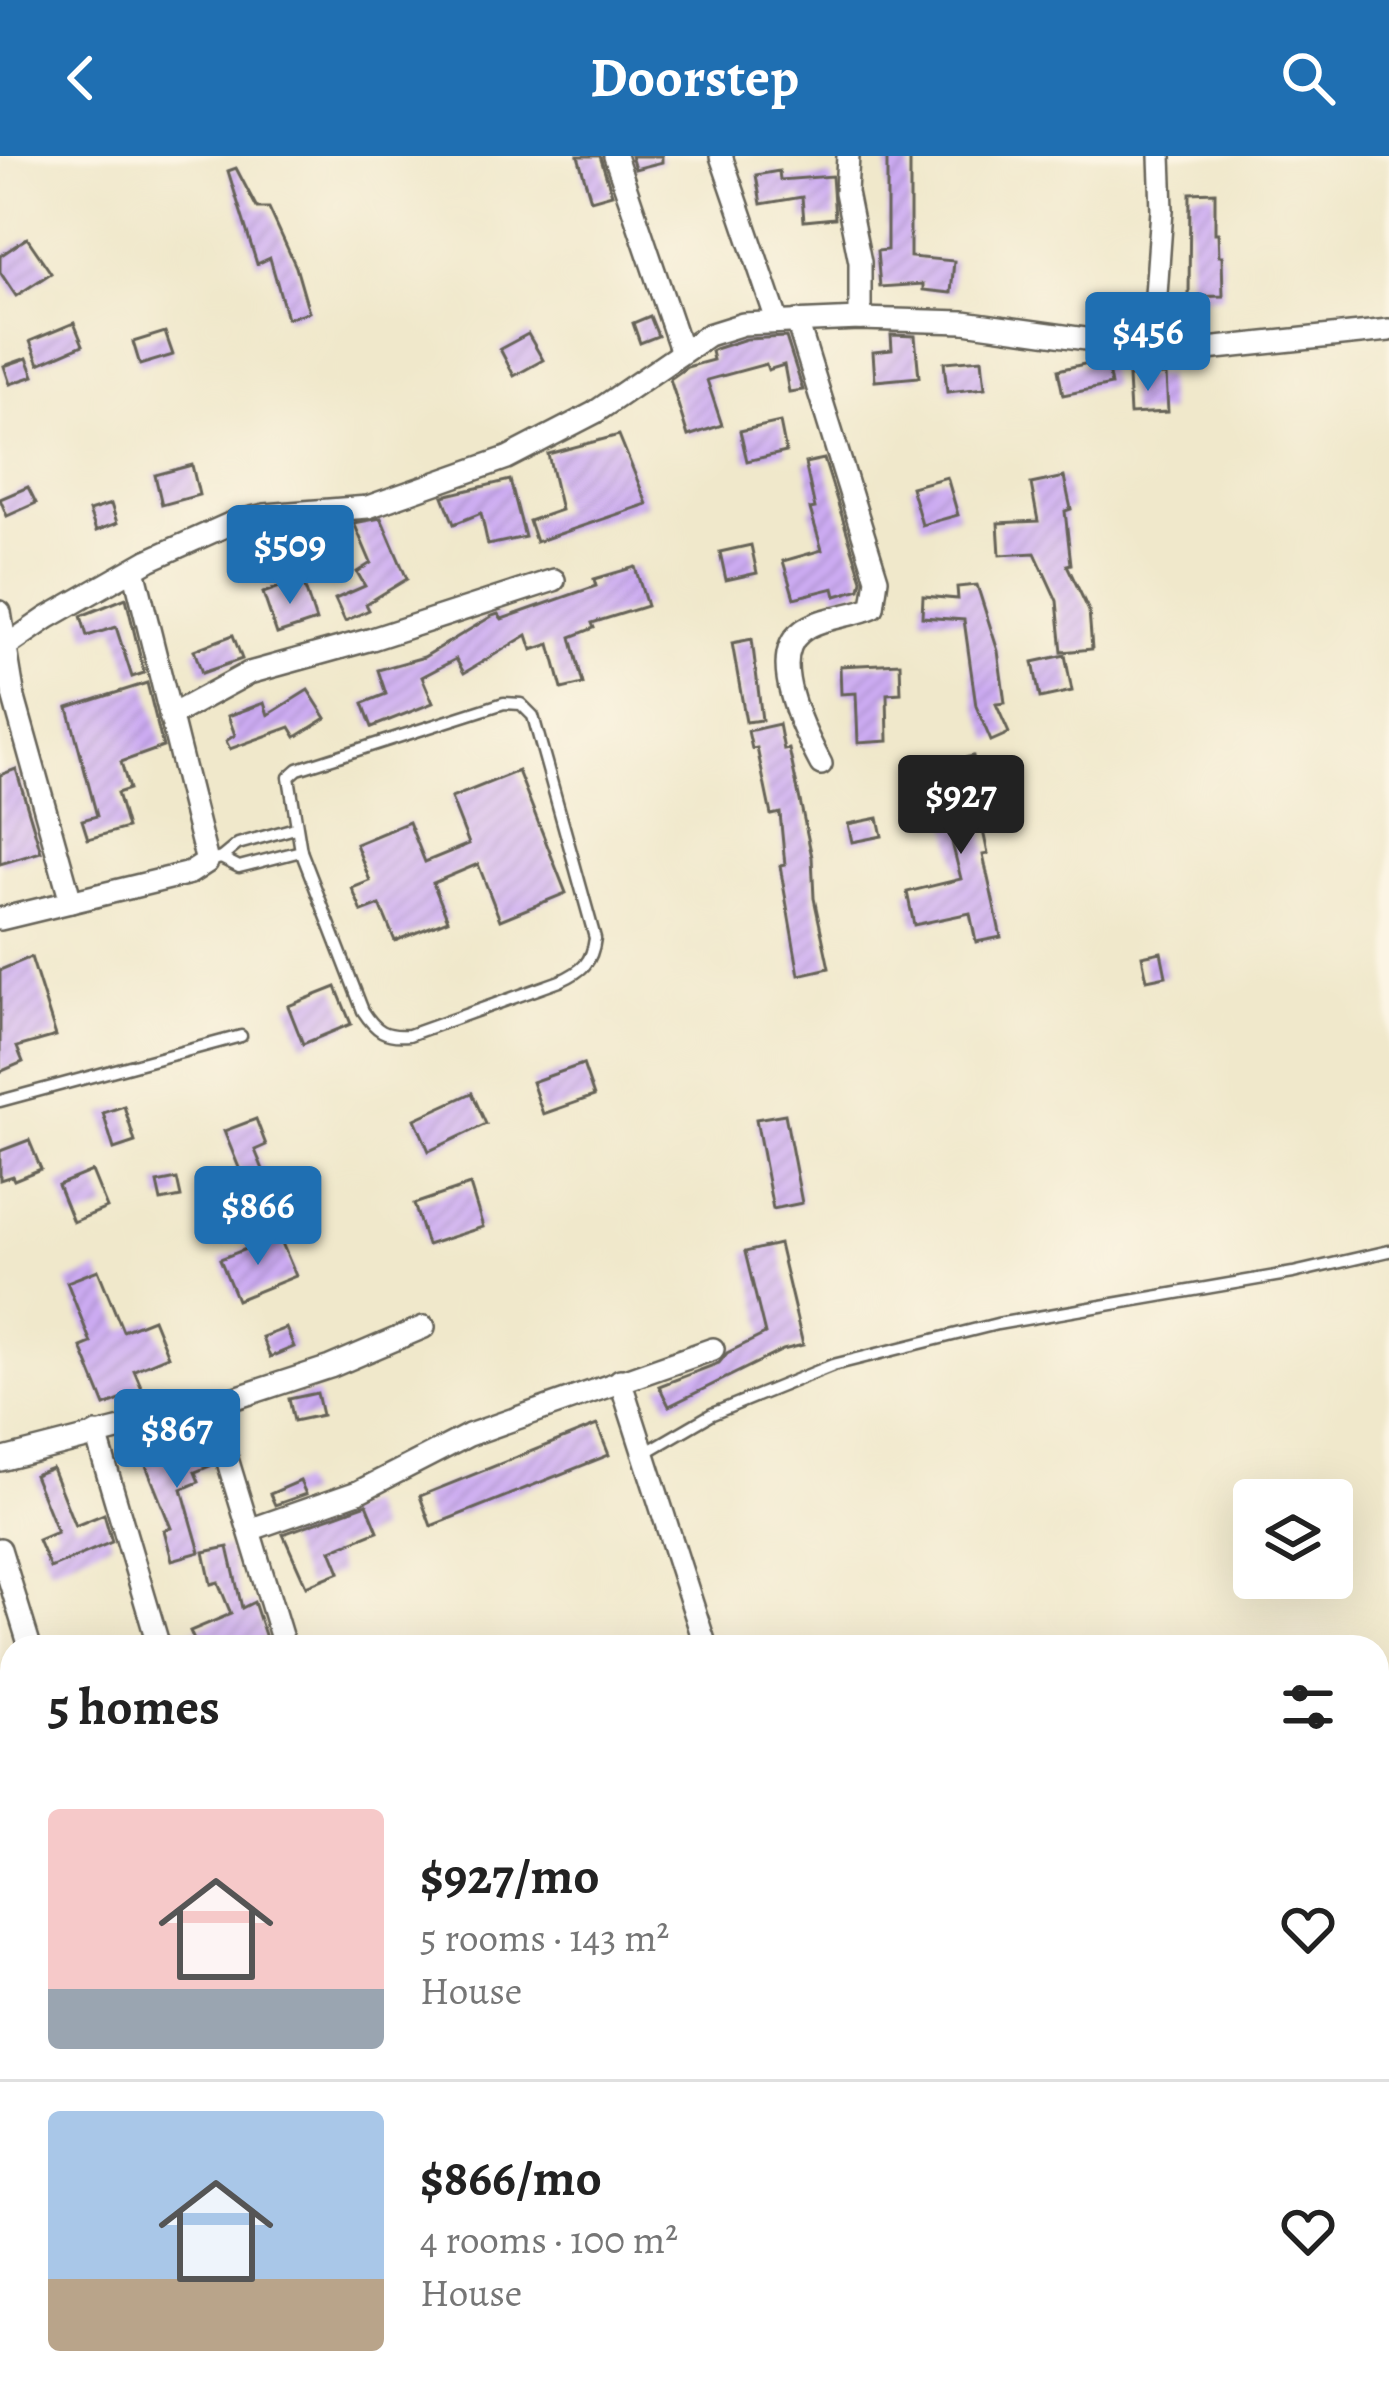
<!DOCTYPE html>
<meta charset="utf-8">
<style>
:root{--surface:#fff;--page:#f6f6f6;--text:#222;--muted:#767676;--line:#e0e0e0;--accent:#1f6fb2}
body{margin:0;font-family:Alegreya,serif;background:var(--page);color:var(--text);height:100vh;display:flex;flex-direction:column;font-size:45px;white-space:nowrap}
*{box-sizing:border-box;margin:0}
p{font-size:39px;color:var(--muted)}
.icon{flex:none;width:66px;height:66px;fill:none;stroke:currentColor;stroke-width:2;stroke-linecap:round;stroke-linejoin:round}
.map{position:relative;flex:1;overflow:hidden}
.sheet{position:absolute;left:0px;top:1479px;width:1389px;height:771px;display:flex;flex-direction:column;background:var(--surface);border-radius:36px 36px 0 0;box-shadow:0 12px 48px #0002}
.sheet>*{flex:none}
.controls{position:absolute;left:1233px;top:1323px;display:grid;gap:24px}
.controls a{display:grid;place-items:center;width:120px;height:120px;border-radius:12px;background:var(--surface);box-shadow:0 12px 48px #0002;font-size:60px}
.price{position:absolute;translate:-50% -102px;padding:0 27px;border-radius:12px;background:var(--accent);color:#fff;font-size:39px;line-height:78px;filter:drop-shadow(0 3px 6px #0008)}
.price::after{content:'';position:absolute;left:50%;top:72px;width:36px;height:27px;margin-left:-18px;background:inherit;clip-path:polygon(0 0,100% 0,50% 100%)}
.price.on{background:#222;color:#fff}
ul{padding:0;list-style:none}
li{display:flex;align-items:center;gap:36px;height:300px;padding:0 48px}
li+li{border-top:3px solid var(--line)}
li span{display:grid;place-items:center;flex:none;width:336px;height:240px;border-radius:12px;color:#555}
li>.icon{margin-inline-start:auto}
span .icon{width:144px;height:144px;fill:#fffc;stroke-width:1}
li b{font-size:51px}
h2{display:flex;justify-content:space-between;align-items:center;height:144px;padding:0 48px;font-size:51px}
header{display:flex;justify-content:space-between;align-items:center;height:156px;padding:0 48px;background:var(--accent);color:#fff;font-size:54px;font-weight:700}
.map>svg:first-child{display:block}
</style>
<header><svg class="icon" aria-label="back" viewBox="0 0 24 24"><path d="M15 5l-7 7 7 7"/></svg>Doorstep<svg class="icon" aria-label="search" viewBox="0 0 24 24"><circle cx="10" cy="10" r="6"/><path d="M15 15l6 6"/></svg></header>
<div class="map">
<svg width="1389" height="2248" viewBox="0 0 1389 2248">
<defs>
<pattern id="building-hatch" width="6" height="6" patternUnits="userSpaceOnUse" patternTransform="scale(3)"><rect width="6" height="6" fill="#ccabf2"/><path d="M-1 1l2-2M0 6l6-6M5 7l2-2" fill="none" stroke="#af93cf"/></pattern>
</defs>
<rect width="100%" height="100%" fill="#fcf5e5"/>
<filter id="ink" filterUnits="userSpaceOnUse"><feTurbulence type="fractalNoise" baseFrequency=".00833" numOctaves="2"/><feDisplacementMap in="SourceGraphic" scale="24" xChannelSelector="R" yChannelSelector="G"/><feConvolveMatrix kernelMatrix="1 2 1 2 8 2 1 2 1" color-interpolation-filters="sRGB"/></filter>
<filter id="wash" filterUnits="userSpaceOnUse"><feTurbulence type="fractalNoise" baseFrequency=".004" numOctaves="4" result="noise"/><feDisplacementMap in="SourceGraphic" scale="48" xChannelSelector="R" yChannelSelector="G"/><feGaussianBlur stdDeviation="2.7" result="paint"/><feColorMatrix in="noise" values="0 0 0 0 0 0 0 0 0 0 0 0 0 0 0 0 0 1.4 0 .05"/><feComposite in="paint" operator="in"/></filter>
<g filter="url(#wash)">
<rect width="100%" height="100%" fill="#f0e8cb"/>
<g id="blocks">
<g fill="url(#building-hatch)">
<polygon points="578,0 600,0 612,38 591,44"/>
<polygon points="631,0 662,0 662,6 635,13"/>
<polygon points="887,0 910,0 910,101 954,105 951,137 923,134 923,128 880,131 877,95 887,94"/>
<polygon points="236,12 257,52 269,52 296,111 309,156 287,162 270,102 257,108 228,15"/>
<polygon points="779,15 780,24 832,20 835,62 804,65 802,41 761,48 756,19"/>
<polygon points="1215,36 1215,77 1218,77 1219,100 1222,100 1223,140 1189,141 1190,37"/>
<polygon points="27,82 51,117 16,140 0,116 0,100"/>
<polygon points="650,160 658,180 640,187 633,167"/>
<polygon points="74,167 83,189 39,208 30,185"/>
<polygon points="165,176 173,199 140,209 133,186"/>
<polygon points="528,178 543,204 514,220 500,193"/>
<polygon points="891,179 915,180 919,221 875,225 873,196 892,194"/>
<polygon points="786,181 803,234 789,236 784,209 768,214 766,208 707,224 722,269 688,280 670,223 687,211 713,204 711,195 715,193 746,183"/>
<polygon points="27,202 34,220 10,228 4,210"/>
<polygon points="982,203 985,232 947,236 944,206"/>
<polygon points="1106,203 1111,229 1063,239 1058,214"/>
<polygon points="1166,219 1168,256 1130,258 1128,221"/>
<polygon points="780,266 786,296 747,305 740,275"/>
<polygon points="619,279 647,348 536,386 529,365 561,354 548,298"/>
<polygon points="824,303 862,424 860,433 836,440 834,432 794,442 783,405 822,394 810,353 815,352 805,307"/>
<polygon points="192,309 199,339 162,349 155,319"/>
<polygon points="947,321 958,359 922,369 911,331"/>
<polygon points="1064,321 1071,353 1065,355 1071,408 1067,409 1089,455 1092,493 1062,496 1057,445 1035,397 1000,399 998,367 1038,365 1031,328"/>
<polygon points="510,324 525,381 488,389 481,357 454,368 443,340"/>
<polygon points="28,331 36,347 7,360 0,343"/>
<polygon points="111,348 117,367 96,375 89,355"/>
<polygon points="381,362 407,423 366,448 369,454 345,465 335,443 365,430 357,416 371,407 354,367"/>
<polygon points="751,389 757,417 726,424 720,396"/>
<polygon points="635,411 647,450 592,467 594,472 571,481 583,528 562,533 550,488 532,494 527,479 464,517 456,503 422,521 433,547 372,571 363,547 386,538 378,514 424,501 492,460 498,458 502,463 596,430 594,423"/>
<polygon points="302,423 316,465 277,478 263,437"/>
<polygon points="977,429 998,495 1005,547 996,548 1009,577 991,585 976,550 964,464 922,461 923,440 958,443 957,431"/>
<polygon points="126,442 144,517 132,521 116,471 87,480 81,460"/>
<polygon points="233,479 242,503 202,517 194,494"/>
<polygon points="752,483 762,564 746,566 732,487"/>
<polygon points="1065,499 1072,535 1040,542 1033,506"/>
<polygon points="900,507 901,537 887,538 888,585 858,587 856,537 841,538 840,510"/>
<polygon points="147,527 163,591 121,606 129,633 117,637 127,672 88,683 82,664 97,660 68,552"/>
<polygon points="308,534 326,562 296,581 290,571 230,593 226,585 235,579 228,560 264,547 268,559"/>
<polygon points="779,568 784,594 789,593 812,701 814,742 829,812 799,819 780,710 785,709 780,657 771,659 757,592 752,593 748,575"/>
<polygon points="973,600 981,636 975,637 988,698 983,699 1001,781 976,786 970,757 914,769 907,736 961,723 933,609"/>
<polygon points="16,613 41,696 0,708 0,619"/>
<polygon points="518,615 566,737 500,764 478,708 433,727 448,764 395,785 380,749 362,756 352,732 370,725 356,688 409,666 425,706 469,688 451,642"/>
<polygon points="878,662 882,680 852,686 848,668"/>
<polygon points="1161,796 1166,820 1147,824 1142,800"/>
<polygon points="31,801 56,880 17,891 23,906 0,916 0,814"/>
<polygon points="336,831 351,868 303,888 288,850"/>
<polygon points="583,908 594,940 543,958 532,926"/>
<polygon points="472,937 486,968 429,995 415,963"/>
<polygon points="124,950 135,986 114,993 103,957"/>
<polygon points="785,958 802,1047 773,1053 756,963"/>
<polygon points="256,963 266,989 255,994 264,1016 244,1024 224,975"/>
<polygon points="29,984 41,1013 14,1024 12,1020 0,1024 0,995"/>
<polygon points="92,1015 107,1052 73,1066 58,1029"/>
<polygon points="177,1023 181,1041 161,1045 157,1027"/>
<polygon points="470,1029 483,1071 427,1089 414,1048"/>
<polygon points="279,1080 296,1120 237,1144 220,1103"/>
<polygon points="779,1088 803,1189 783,1194 669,1250 659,1230 719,1207 727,1197 765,1178 745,1096"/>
<polygon points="98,1114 123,1175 153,1163 168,1200 134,1214 143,1235 105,1250 81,1191 91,1187 67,1126"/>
<polygon points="286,1172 294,1191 270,1201 262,1181"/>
<polygon points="317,1237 322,1259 294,1265 289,1243"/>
<polygon points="597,1269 609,1299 431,1370 420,1340"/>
<polygon points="181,1280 187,1294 202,1288 210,1310 195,1316 199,1326 182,1333 200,1396 172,1404 164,1374 171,1372 143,1302 157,1297 154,1291"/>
<polygon points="52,1312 75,1370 104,1358 112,1386 50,1412 38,1384 57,1376 34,1319"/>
<polygon points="300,1325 306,1338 275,1349 270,1338"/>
<polygon points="367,1348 378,1375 331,1394 340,1416 306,1430 283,1378"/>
<polygon points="228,1391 242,1452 254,1446 269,1491 197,1491 190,1475 231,1458 218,1426 211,1428 204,1396"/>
</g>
</g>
</g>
<g filter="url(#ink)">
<use href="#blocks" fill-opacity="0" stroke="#666359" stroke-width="3"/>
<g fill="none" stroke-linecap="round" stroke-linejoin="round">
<g stroke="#666359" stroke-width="15">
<g id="lane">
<path d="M504 547 521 548 533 560 595 782C592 807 582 815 560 825L409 879C385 881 376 875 363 855L301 695 289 621 298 613Z"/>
<polyline points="221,702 239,711 301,695"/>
<polyline points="207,706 221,702 238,688 295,672"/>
<polyline points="0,945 241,880"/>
<polyline points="645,1297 712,1258 833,1209 997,1168 1293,1117 1389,1095"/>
</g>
</g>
<g stroke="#666359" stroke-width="26">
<g id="street">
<polyline points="615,0 681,194"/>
<polyline points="721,0 777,164"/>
<polyline points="848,0 846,36 860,106 860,163"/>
<path d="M797 165 877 423 873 451C851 461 819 461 801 476 767 502 804 576 821 608"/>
<polyline points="1152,195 1162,54 1160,0"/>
<polyline points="0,456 14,542 71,746"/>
<polyline points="5,491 47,462 149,404 234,366 265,359 368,351 507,302 594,257 708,179 743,168 860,163 964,166 1178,196 1389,174"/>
<polyline points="170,560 249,517 372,483 554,424"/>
<polyline points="0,763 190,717 207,706 134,413"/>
<polyline points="620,1224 706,1491"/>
<polyline points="211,1250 283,1486"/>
<polyline points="96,1278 159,1491"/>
<polyline points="0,1304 211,1250 330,1211 424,1171"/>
<polyline points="252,1373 358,1336 469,1279 713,1193"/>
<polyline points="0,1393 30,1491"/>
<polyline points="0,1822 12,1818"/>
<polyline points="0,1847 12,1886"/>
<polyline points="395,2248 401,2238"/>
<polyline points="529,2248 535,2238"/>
</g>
</g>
<g stroke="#666359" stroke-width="46">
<g id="highway">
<polyline points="0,2213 12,2212"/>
<polyline points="29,2238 59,2248"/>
<polyline points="222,2238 253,2248"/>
</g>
</g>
<use href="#lane" stroke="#fff" stroke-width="10"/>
<use href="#street" stroke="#fff" stroke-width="21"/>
<use href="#highway" stroke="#fff" stroke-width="42"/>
</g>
</g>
</svg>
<div class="controls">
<a><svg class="icon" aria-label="layers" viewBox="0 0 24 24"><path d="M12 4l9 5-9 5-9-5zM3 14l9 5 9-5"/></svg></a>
</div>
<b class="price" style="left:1148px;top:238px">$456</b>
<b class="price" style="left:290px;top:451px">$509</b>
<b class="price on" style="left:961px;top:701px">$927</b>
<b class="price" style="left:258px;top:1112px">$866</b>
<b class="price" style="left:177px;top:1335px">$867</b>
<section class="sheet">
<h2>5 homes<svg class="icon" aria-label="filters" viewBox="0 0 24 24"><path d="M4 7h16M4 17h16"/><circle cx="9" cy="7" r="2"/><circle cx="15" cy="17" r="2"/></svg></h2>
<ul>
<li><span style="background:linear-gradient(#f6c9c9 75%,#9aa5b1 0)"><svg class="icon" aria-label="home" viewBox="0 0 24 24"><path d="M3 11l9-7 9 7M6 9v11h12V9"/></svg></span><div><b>$927/mo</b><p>5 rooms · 143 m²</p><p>House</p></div><svg class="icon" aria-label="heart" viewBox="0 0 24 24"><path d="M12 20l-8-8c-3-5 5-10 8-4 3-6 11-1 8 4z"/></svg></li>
<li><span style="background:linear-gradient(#a9c7e8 70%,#b9a48a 0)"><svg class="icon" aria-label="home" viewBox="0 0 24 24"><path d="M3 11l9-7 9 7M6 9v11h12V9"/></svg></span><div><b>$866/mo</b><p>4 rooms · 100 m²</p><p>House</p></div><svg class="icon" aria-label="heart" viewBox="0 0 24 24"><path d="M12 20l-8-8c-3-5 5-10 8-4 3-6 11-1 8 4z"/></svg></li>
</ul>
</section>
</div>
